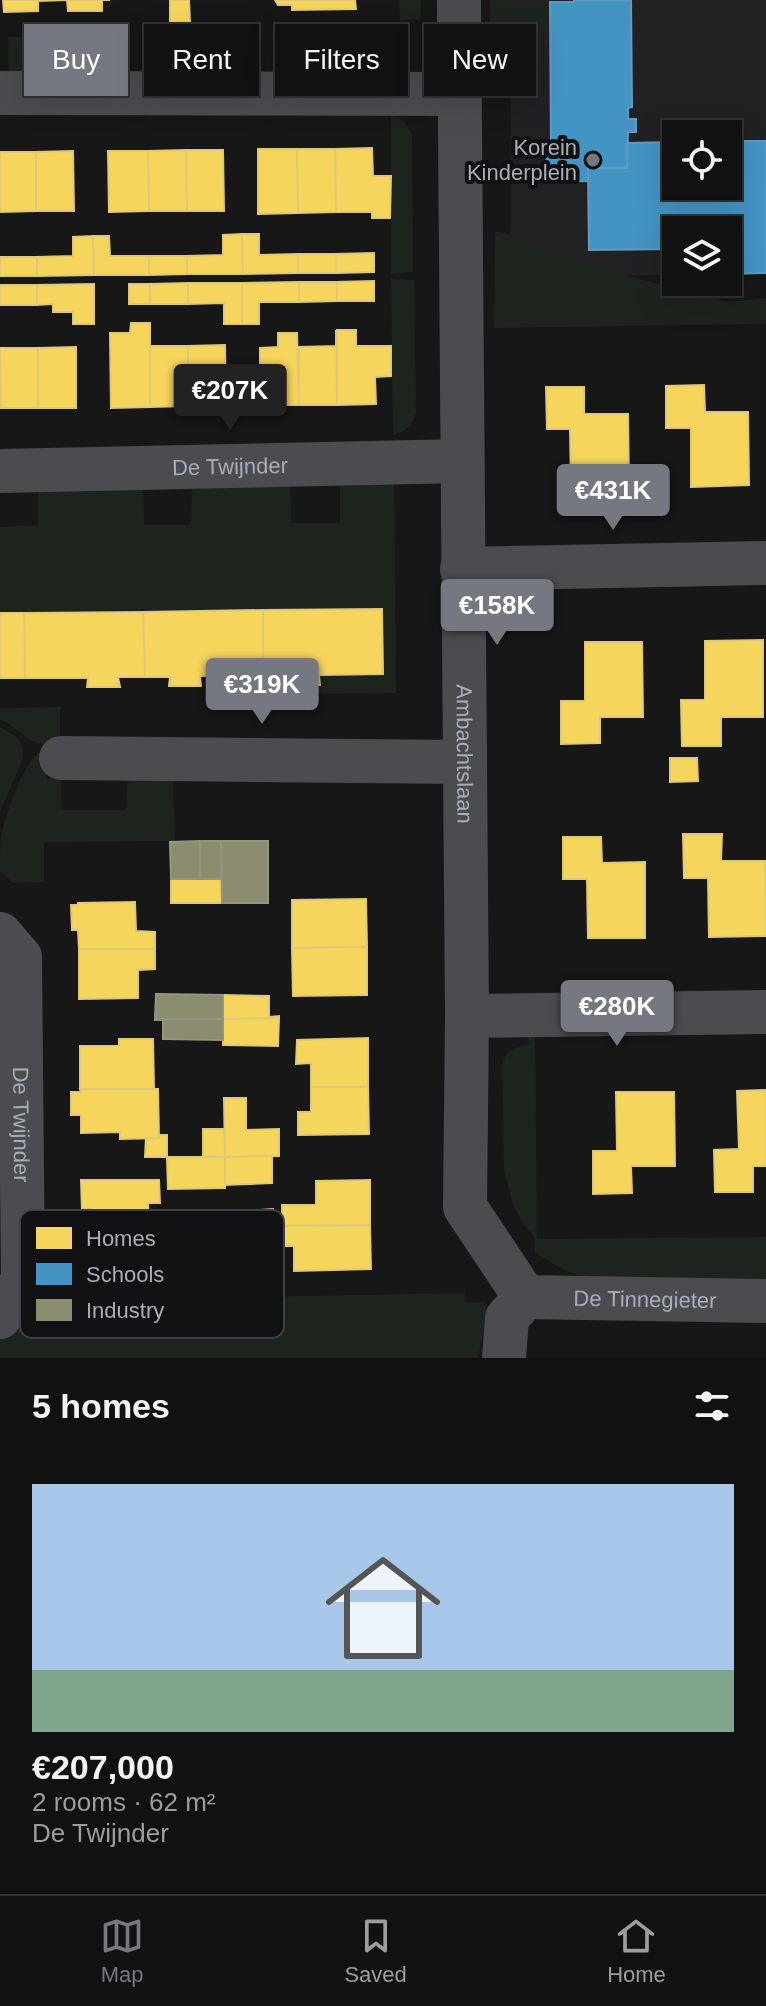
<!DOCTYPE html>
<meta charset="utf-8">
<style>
:root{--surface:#111;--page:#1e1f1f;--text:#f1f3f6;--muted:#9c9d9f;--line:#303131;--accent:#757880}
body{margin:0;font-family:Arial,sans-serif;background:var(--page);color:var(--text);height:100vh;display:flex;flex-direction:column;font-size:30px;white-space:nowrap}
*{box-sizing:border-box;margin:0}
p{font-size:26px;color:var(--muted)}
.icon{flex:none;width:44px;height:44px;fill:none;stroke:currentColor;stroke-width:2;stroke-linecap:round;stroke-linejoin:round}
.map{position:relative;height:1358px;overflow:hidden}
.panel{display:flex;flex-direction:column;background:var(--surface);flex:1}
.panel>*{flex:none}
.guide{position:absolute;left:24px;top:24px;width:718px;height:72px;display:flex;gap:16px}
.buttons{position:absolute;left:662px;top:120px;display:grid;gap:16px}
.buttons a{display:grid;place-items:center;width:80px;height:80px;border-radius:0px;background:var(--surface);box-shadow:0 8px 32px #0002,0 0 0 2px var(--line);font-size:40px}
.price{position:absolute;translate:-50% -68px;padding:0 18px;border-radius:8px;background:var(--accent);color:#fff;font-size:26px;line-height:52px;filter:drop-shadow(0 2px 4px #0008)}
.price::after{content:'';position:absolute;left:50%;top:48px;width:24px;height:18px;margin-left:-12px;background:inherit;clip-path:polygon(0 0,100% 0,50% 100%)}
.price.current{background:#222;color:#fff}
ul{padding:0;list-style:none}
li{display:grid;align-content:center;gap:16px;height:424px;padding:0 32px}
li+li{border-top:2px solid var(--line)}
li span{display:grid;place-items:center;height:248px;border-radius:0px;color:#555}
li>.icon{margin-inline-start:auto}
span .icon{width:144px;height:144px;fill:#fffc;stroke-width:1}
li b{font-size:34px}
h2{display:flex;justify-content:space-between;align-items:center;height:96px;padding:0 32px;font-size:34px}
.chip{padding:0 28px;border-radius:0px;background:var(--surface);box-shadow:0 8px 32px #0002,0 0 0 2px var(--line);font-size:28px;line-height:72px}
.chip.current{background:var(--accent);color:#fff}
.tabs{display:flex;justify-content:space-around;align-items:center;height:112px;border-top:2px solid var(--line);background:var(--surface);font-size:22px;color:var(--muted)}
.tabs a{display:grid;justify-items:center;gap:4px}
.tabs .current{color:var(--accent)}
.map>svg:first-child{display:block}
</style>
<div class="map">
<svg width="766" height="1358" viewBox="0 0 766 1358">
<rect width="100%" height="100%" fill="#171717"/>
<path fill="#212123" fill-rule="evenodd" d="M511 0H766V274H728V230H676V275L510 277ZM676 134H728V186H676Z"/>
<g fill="#1d241e">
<polygon points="399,0 421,0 421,19 400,20"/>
<polygon points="490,0 513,0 514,5 547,4 547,29 490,30"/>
<polygon points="352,33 387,33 386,70 357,71 353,68"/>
<polygon points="223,34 223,67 220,72 177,74 173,71 172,36"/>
<polygon points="46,36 47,75 9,76 8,37"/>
<polygon points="72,36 110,36 112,74 72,74"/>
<path d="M391 116C402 117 409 127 412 136L413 272 391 274Z"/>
<polygon points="495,231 516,236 558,254 613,272 727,302 766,298 766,324 494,328"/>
<path d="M391 279 414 280 416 413C413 425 405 432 393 435Z"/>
<polygon points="394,481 396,693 319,694 319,685 321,684 320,676 383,675 382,608 0,612 0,527 38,525 38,491 143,488 144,525 189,525 191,523 192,486 290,485 291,523 338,523 340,522 340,487 343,482"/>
<path d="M62 707 60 711V737L56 740 47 741 44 744C27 743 16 726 0 719V708Z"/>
<path d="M0 727C15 735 24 740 23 758L0 812Z"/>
<path d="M45 752 46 777 47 779H57L61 781 62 808 64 810H126L127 784 130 779 173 780 175 841 44 842V882L13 883 0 871C0 861 0 850 1 839 3 820 21 771 34 757 39 752 39 753 45 752Z"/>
<path d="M528 1032 535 1033 537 1239 766 1237V1283L599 1282C573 1275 556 1267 535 1252L534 1237 522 1222 513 1204 504 1170 502 1066C507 1048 511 1048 529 1045Z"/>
<polygon points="465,1293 464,1302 486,1303 487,1315 478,1358 0,1358 0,1333 33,1301"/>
</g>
<g fill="#f6d55c" stroke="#dfc978" stroke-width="2">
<polygon points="3,0 67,0 38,1 38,11 4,12"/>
<polygon points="67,0 110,0 102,0 102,11 68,11"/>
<polygon points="170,0 189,0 190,22 170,23"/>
<polygon points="275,0 355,0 356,9 292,10 292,5 278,5"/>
<polygon points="372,148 373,176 391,176 390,218 372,218 372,212 336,212 335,149"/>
<polygon points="258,149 297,149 298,213 258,214"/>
<polygon points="297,149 335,149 336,212 298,213"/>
<polygon points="186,150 223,150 224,211 187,211"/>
<polygon points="186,150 187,211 149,211 148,151"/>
<polygon points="73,151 74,211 36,211 36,152"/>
<polygon points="108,151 148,151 149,211 109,212"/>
<polygon points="0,152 36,152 36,211 0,212"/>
<polygon points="242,234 243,274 187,274 187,256 223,255 223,235"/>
<polygon points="242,234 259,234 259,255 298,254 298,273 243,274"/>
<polygon points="93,236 94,275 37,276 37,257 73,256 73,237"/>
<polygon points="93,236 109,236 110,256 149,256 149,275 94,275"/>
<polygon points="374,253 374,272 336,273 336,254"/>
<rect x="298" y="254" width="38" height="19"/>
<polygon points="149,256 187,256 187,274 149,275"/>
<rect x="0" y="257" width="37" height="19"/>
<polygon points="374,281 374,301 337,301 337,282"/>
<polygon points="299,282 337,282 337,301 299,302"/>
<polygon points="299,282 299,302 259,302 259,324 242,324 242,283"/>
<polygon points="188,283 188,304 150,304 150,284"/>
<polygon points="188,283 242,283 242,324 224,324 224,303 188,304"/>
<polygon points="94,284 94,324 73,324 73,312 53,312 53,304 37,305 37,285"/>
<rect x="129" y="284" width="21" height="20"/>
<rect x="0" y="285" width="37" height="20"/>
<polygon points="131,323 150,323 150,407 111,408 110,333 130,333"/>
<polygon points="336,330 337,405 299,405 299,347 336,346"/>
<polygon points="337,330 356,330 356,346 391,346 391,376 375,377 376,404 337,405"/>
<polygon points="278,333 297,333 299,405 260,405 260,348 278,347"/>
<polygon points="225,345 226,406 188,406 188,346"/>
<polygon points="150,346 188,346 188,406 150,407"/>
<polygon points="76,347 76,408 38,408 38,348"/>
<polygon points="0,348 38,348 38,408 1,408"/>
<polygon points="704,385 705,412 748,412 749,485 691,487 691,428 666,428 666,386"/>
<polygon points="546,387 584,387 584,414 628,414 629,487 571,487 570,429 547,429"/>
<polygon points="382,609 383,674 319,675 320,685 288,685 289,675 263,675 263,610"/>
<polygon points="263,610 263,675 200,676 201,686 169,686 170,677 145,677 143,612"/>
<polygon points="143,612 145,677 118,677 120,687 87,687 88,678 25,678 24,613"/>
<polygon points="0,613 24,613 25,678 0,678"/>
<polygon points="763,640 763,717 721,717 721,746 682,746 681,700 705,700 705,641"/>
<polygon points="585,642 642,642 643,717 600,717 600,743 561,744 561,701 585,701"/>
<polygon points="670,758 697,758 698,781 670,782"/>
<polygon points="683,834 722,834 721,861 765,861 766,936 709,937 708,878 684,878"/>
<polygon points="563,837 601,837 602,863 645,862 645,938 588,938 587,879 563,879"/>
<rect x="171" y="879" width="51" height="24"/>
<polygon points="366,899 367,947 292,948 292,900"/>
<polygon points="135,902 136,931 155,932 155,949 79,949 78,930 72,930 71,905 78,905 78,903"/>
<polygon points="367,947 367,995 293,996 292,948"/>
<polygon points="79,949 155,949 155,969 138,970 138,998 79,999"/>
<polygon points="223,995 269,996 269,1017 279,1016 279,1018 223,1019"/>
<polygon points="279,1018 278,1046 223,1045 223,1019"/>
<polygon points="368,1038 368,1087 311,1087 311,1063 296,1064 297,1040"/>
<polygon points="119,1039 153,1039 154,1089 80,1089 80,1046 119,1046"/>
<polygon points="311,1087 368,1087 369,1134 298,1135 298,1112 311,1112"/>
<polygon points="80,1089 158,1089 159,1138 120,1139 120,1132 81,1133 81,1115 71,1115 71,1092 81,1092"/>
<polygon points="766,1090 766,1166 753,1166 753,1192 715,1192 714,1150 739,1149 737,1091"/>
<polygon points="616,1092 674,1092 675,1166 631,1166 632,1193 593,1194 593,1151 617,1151"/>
<polygon points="224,1098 246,1098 246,1130 279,1129 279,1156 225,1157"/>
<polygon points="203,1129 224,1129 225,1157 203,1156"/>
<polygon points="160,1135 167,1135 167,1157 145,1157 146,1138 159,1138"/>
<polygon points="272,1156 272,1183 225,1185 225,1157"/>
<polygon points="167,1157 225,1157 225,1188 168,1189"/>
<polygon points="81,1180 159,1180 160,1203 148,1203 149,1227 92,1228 92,1209 82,1209"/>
<polygon points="370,1180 370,1225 282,1226 282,1205 316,1205 316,1181"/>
<polygon points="273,1209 274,1224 261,1224 261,1210"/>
<polygon points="370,1225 371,1269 294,1271 294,1246 283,1246 282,1226"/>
</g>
<g fill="#4393c3" stroke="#619bc0" stroke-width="2">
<polygon points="574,0 631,0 632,107 628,108 628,119 636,119 636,132 628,132 627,168 588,168 589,181 547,182 546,148 551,148 550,2 574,2"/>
<polygon points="728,141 766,141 766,273 728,274 728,230 676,230 676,249 589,250 588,168 627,168 627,143 676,142 676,186 728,186"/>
</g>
<g fill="#8c8c6e" stroke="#949684" stroke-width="2">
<polygon points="200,841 221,841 222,879 200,879"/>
<polygon points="200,841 200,879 171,879 170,842"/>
<polygon points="221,841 268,841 268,903 222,903"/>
<polygon points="156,994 223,995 223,1019 155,1020"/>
<polygon points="163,1019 223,1019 223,1040 163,1039"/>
</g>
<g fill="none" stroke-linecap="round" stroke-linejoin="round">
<g stroke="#4b4c50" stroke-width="44">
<path id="s1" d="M459 0 467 1016 465 1207 525 1297"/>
<polyline points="0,93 459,94"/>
<path id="s2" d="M0 471 462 461"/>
<polyline points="462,569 766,563"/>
<polyline points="61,758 464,762"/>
<path id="s3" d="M0 934 20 957 23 1280 0 1317"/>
<polyline points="467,1016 766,1012"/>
<path id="s4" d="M525 1297 766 1301"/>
<polyline points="504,1358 507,1318 525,1297"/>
</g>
</g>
<circle fill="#757880" stroke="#111113" stroke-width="3" cx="593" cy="160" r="8"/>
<g text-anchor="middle" stroke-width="8" stroke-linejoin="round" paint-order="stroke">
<g font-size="22" fill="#a8adb8" stroke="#111113" text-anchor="end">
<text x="577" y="155">Korein<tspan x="577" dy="25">Kinderplein</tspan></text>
</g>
<g font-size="22" fill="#a8adb8" stroke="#111113">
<text dy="8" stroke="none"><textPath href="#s2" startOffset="230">De Twijnder</textPath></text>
<text dy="8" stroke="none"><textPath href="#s1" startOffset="754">Ambachtslaan</textPath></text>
<text dy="8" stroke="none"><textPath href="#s3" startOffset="198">De Twijnder</textPath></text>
<text dy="8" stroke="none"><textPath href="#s4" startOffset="120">De Tinnegieter</textPath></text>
</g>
</g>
<rect x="20" y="1210" width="264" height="128" rx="12" fill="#111113" stroke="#3e4045" stroke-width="2"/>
<rect x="36" y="1227" width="36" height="22" fill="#f6d55c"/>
<rect x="36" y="1263" width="36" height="22" fill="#4393c3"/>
<rect x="36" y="1299" width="36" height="22" fill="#8c8c6e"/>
<g font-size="22" fill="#a8adb8">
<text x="86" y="1246">Homes</text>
<text x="86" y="1282">Schools</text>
<text x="86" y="1318">Industry</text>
</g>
</svg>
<div class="buttons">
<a><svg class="icon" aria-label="locate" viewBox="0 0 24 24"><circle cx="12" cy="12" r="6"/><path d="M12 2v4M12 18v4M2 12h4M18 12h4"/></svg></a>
<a><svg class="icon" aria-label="layers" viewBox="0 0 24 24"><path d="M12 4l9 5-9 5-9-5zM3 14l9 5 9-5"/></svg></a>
</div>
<b class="price current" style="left:230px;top:432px">€207K</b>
<b class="price" style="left:613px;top:532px">€431K</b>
<b class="price" style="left:497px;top:647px">€158K</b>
<b class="price" style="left:262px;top:726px">€319K</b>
<b class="price" style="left:617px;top:1048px">€280K</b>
<div class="guide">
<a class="chip current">Buy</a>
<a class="chip">Rent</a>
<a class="chip">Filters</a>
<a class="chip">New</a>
</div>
</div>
<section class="panel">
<h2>5 homes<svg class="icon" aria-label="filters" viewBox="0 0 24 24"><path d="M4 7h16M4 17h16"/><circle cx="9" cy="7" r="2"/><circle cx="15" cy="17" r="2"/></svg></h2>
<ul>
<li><span style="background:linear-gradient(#a9c7e8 75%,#7fa58c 0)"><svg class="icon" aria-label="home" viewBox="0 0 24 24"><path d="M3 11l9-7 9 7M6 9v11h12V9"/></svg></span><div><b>€207,000</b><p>2 rooms · 62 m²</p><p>De Twijnder</p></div></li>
</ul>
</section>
<nav class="tabs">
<a class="current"><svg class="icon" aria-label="map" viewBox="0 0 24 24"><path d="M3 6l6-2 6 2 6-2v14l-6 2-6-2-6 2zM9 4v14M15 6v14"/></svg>Map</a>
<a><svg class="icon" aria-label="saved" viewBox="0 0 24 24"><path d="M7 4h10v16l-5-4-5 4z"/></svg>Saved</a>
<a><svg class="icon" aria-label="home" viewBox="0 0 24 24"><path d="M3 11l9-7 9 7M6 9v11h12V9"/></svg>Home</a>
</nav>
